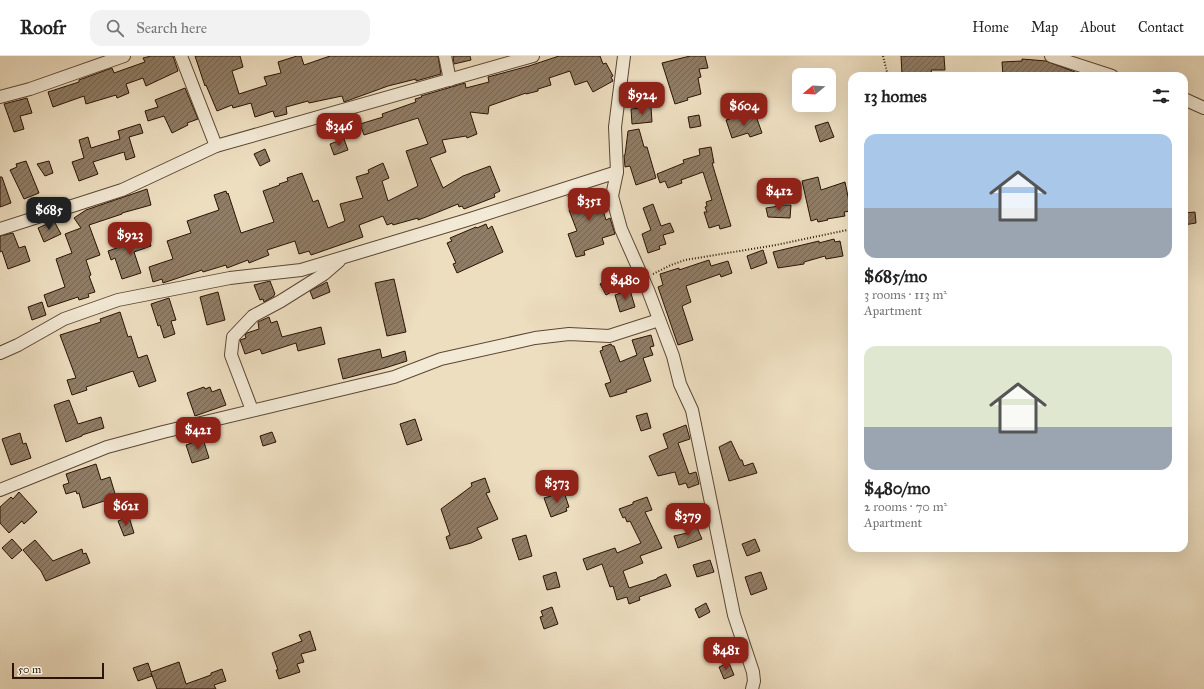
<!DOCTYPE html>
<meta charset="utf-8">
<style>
:root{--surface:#fff;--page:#f2f2f2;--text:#222;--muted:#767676;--line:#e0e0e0;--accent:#8f2418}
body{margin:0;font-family:"IM FELL Great Primer",serif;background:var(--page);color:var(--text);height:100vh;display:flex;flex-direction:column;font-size:15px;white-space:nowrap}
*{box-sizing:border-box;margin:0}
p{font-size:13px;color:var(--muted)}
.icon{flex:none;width:22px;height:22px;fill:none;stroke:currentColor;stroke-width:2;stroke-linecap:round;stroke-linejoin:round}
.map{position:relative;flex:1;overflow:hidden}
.drawer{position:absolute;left:848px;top:16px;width:340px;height:480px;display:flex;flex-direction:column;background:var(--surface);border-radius:12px;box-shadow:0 4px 16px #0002}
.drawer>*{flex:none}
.needle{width:26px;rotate:252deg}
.controls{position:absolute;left:792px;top:12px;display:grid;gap:8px}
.controls a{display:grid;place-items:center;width:44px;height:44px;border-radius:8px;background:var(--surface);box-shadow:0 4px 16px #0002;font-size:20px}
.scale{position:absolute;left:12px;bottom:10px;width:92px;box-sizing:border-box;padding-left:4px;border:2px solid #2b1305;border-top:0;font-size:11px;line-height:14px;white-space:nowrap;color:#2b1305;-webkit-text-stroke:3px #f3ead6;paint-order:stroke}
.price{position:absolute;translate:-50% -34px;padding:0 9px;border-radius:8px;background:var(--accent);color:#fff;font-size:13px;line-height:26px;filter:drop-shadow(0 1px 2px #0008)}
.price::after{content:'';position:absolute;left:50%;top:24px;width:12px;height:9px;margin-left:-6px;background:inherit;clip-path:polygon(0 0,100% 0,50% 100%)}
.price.on{background:#222;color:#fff}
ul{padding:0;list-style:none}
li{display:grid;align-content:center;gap:8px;height:212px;padding:0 16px}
li span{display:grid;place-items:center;height:124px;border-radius:12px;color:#555}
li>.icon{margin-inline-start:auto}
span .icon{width:72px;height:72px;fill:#fffc;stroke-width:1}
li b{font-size:17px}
h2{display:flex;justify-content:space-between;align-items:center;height:48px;padding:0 16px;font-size:17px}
header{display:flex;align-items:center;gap:24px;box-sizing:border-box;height:56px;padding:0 20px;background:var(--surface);border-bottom:1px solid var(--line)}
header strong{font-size:19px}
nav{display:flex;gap:22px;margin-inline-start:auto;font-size:14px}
.search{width:280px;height:36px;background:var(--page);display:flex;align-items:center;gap:10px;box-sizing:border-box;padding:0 14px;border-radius:12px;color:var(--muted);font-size:15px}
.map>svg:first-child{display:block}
</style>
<header>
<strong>Roofr</strong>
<div class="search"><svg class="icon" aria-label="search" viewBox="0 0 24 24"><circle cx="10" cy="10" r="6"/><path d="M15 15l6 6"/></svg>Search here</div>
<nav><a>Home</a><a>Map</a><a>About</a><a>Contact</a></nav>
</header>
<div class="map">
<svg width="1204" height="633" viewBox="0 0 1204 633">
<defs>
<pattern id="building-hatch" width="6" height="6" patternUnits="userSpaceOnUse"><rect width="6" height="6" fill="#907d66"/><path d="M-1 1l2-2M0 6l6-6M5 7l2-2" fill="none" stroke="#766552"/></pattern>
</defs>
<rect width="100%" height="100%" fill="#eddec0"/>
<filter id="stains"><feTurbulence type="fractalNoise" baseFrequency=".005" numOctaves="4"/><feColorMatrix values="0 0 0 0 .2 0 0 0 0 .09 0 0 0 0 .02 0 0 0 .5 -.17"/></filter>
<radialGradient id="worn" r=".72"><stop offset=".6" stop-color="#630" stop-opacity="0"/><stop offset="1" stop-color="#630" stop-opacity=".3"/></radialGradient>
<g fill="url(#building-hatch)" stroke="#2b1305">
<polygon points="151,0 173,0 178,15 146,30 143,22 126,28 129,37 117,42 116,39 86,48 84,40 53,51 48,36 79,26 79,24 112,12 114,17 145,6 143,2"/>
<polygon points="195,0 240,0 243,11 232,15 239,38 267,29 264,21 281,17 278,6 297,0 301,0 304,9 330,0 438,0 441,18 416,25 416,23 388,30 344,46 342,40 309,47 308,45 286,51 287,58 275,61 273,55 255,61 251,47 233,52 232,49 217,55 206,29 205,30"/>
<polygon points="453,0 470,0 471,4 454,8"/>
<polygon points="559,0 600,0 603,8 606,7 613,20 611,21 613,25 593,36 587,25 575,29 570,15 549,22 551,29 538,33 538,35 526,38 526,37 489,50 488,58 470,56 477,78 467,82 466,80 442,84 446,96 430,102 443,132 463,120 490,110 500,135 494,138 495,141 464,153 462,150 459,151 458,148 426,161 418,164 418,162 393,169 392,167 387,169 383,160 359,169 363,181 311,199 309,195 299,198 295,185 267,194 269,199 249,207 248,204 227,212 226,209 203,216 202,214 163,227 162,223 153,226 149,211 173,203 167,185 191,177 187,165 219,154 214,139 226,135 227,138 228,137 241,177 274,166 263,135 280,129 279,128 288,125 287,122 302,117 313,146 318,144 328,172 345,165 340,148 363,142 356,121 369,117 368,114 383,107 389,122 382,125 388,145 418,130 406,95 428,88 418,62 364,79 360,68 383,61 382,58 416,46 415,43 422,41 421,40 465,27 466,32 489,26 488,21 529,10"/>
<polygon points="690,0 705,0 708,12 699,13 701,21 698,22 701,38 687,42 688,44 675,48 662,7"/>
<polygon points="901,0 944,0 945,14 931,14 932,18 902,19"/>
<polygon points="1022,3 1046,5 1075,16 1074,20 1018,19 1018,20 1003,20 1002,6 1022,5"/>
<polygon points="185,32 198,63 187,67 188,69 172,77 164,60 148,65 145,55 158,51 155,44"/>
<polygon points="652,35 654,48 642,51 639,37"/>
<polygon points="27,42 32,57 20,60 24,73 14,76 4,48"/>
<polygon points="651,51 652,66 632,68 631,53"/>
<polygon points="699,59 701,70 690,72 688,61"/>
<polygon points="740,60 742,65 756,60 762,77 750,81 748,77 732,82 726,64"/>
<polygon points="828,66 834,81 820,86 815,70"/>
<polygon points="140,68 143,77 129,81 135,101 126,104 124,96 93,106 98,118 79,125 72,106 84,102 79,84 88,81 91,92 120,83 118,75"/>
<polygon points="639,73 644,91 647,91 656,122 636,129 630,110 625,111 624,99 625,99 628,75"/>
<polygon points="344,83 348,94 334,99 330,88"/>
<polygon points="711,91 714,107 712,107 731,170 720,173 719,169 709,172 704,156 707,156 705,151 707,150 706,146 712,144 703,116 681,124 682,127 668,132 665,125 660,127 657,118 684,107 683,104 700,99 699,93"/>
<polygon points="265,93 270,105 260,110 254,98"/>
<polygon points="26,105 39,137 24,143 10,114 17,111 16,108"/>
<polygon points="49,105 53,117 45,120 37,108"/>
<polygon points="0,121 2,121 11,147 0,151"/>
<polygon points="818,121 821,134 845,126 851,155 844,156 845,160 827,163 828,164 818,166 817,163 811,165 802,125"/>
<polygon points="147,133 151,149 122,157 122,158 89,169 100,199 86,204 91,219 89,220 95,236 88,238 89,241 79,244 78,241 48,251 44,239 65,231 56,203 72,197 65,178 81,172 74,162 86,154"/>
<polygon points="602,134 605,143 600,145 606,164 610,162 615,178 602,182 604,188 584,195 585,199 576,201 568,178 577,175 569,154 572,153 568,140 579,136 581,141"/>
<polygon points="653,148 661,170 670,167 674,176 663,179 666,188 659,190 660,193 648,197 642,178 651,174 643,152"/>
<polygon points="779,149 791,149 790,162 768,161 766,152 779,150"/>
<polygon points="1195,156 1196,167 1184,169 1184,157"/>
<polygon points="54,165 61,178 44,186 38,172"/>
<polygon points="486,168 488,173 492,170 503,196 457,217 453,208 456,207 447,187 452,185 450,182 476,171 477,172"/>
<polygon points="13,177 19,192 25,190 30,205 8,213 2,195 0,196 0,180"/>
<polygon points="147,177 151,190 134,196 141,217 122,223 115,202 111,204 108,195 134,186 133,181"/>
<polygon points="834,183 835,186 840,185 843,200 826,203 825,200 804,206 804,208 778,212 773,196 819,185 819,187"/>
<polygon points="763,194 767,207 751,213 747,200"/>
<polygon points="709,204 711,210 728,205 732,217 721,221 720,218 686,230 691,246 682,250 693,284 678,289 658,231 663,229 660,218 679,212 679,214"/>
<polygon points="611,222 617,233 606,239 600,228"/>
<polygon points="394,223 406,276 387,280 375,227"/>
<polygon points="270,225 275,238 274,239 274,240 264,246 263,243 260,244 254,229"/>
<polygon points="327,226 330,236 313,243 310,235"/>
<polygon points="630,234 635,251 620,256 615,239"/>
<polygon points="218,236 225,264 207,269 200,241"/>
<polygon points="169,242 176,264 171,265 175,278 164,282 160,269 158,270 151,248"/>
<polygon points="42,246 46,259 32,264 28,251"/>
<polygon points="120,256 128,281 131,280 138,302 147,299 156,325 139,331 133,315 86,331 87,334 72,339 67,324 76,322 60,279 101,266 100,263"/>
<polygon points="269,261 271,267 277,265 282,281 321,271 325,288 298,295 296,287 262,298 260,293 245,298 240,284 246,282 245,279 247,277 259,273 258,266"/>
<polygon points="651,279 654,290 650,291 653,299 643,302 651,325 626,334 627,336 610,341 605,328 611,326 600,295 603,294 602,291 611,288 612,290 614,290 620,306 637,299 632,284"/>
<polygon points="380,293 382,302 405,295 407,305 385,312 343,323 338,303"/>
<polygon points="204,331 205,333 210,331 212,336 220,333 226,349 195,360 187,337"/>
<polygon points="69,344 78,368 101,361 104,372 82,379 82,380 66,386 54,349"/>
<polygon points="647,357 651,372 641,375 636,360"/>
<polygon points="415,363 422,384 407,389 400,368"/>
<polygon points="686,369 690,383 678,387 689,418 696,416 699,428 688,432 686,427 679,429 675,416 658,420 649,400 668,392 663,378"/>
<polygon points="272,376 276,386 263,390 260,380"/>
<polygon points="20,377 23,388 26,387 31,402 11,409 2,383"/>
<polygon points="203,383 209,402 192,407 186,389"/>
<polygon points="731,385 740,404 742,404 744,410 753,407 757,417 729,425 719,391"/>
<polygon points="96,408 101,424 110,421 116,441 83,452 79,437 77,438 76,435 66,438 63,429 69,427 66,418"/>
<polygon points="485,422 490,436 486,437 498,463 477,472 482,482 471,487 450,493 446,481 450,479 441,453 472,430 471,427"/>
<polygon points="19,436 37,456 24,468 22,465 9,477 0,467 0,451 11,441 13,443"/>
<polygon points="564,436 569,451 566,452 567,455 551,461 544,442"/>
<polygon points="647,441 652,454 645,456 662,492 640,500 643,507 623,515 629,532 657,523 657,522 666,518 671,530 639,541 640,544 629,548 627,541 617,544 613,530 610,531 602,508 587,514 583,503 615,492 617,497 641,487 630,465 627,466 625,461 623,462 619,453 633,448 633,446"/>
<polygon points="129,461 134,477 124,480 118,465"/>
<polygon points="696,469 702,483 678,492 674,480 687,477 686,473"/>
<polygon points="526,479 532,500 519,504 512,483"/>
<polygon points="12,483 22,494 12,503 2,492"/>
<polygon points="755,483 760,495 747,500 742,488"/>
<polygon points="35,484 53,505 82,493 83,498 86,497 90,507 46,525 41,515 23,494"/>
<polygon points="710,504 714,516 697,521 693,509"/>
<polygon points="556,516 560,531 547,534 543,520"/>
<polygon points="761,516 767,533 751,539 745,521"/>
<polygon points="706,547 710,556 699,562 695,553"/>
<polygon points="552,551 558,568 544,573 540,561 543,560 541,555"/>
<polygon points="310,575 316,594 301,598 304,606 297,608 300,616 279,623 276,614 278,614 272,597 302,585 299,579"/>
<polygon points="179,606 186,628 211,619 211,617 222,613 226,625 214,629 216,633 157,633 151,617 152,620 138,625 133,612 148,607 151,616"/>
<polygon points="729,607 734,619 724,623 719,611"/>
</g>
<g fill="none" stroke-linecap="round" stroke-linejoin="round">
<g stroke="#5c4634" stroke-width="14">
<g id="minor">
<polyline points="181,0 216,90"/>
<polyline points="445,0 450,24"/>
<polyline points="624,0 615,71 617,116 612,140 621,173 648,234 673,300 680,328 692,354 734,559 753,616 754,625 752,633"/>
<polyline points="1051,0 1112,20"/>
<polyline points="0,41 30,33 124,0"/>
<polyline points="1184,43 1204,52"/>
<polyline points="0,173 122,134 216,90 533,0"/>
<polyline points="0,297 18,289 64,263 118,244 230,222 301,214 467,164 617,116"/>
<polyline points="252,354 231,299 233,281 253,260 281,245 324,218 339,205"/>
<polyline points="0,434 107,391 163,376 394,321 441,303 535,282 569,278 609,280 659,264"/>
</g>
</g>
<g stroke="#2b1305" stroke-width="2" stroke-dasharray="1 2" stroke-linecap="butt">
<polyline points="883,0 888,20"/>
<polyline points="653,218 671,209 685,204 776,189 852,173"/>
</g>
<use href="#minor" stroke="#f3ead6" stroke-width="12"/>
</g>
<rect width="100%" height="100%" filter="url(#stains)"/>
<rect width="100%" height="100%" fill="url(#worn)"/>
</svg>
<div class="controls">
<a><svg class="needle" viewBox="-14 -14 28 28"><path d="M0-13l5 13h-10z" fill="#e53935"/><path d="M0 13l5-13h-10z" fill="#767676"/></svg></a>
</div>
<div class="scale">50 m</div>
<b class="price" style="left:642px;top:60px">$924</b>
<b class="price" style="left:744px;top:71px">$604</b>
<b class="price" style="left:339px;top:91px">$346</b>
<b class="price" style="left:779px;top:156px">$412</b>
<b class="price" style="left:589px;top:166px">$351</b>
<b class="price on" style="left:49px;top:175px">$685</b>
<b class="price" style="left:130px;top:200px">$923</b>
<b class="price" style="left:625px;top:245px">$480</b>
<b class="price" style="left:198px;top:395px">$421</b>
<b class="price" style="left:557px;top:448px">$373</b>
<b class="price" style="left:126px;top:471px">$621</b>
<b class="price" style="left:688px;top:481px">$379</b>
<b class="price" style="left:726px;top:615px">$481</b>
<section class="drawer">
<h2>13 homes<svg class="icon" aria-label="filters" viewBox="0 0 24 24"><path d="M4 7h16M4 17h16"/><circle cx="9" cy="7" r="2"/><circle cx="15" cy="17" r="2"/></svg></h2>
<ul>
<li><span style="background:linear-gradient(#a9c7e8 60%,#9aa5b1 0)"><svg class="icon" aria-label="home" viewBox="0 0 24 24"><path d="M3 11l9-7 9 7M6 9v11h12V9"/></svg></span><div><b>$685/mo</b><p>3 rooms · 113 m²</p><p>Apartment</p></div></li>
<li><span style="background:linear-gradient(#dfe7d0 65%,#9aa5b1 0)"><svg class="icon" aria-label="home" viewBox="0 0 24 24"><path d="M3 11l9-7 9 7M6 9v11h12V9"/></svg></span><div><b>$480/mo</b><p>2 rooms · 70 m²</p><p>Apartment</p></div></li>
</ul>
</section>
</div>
